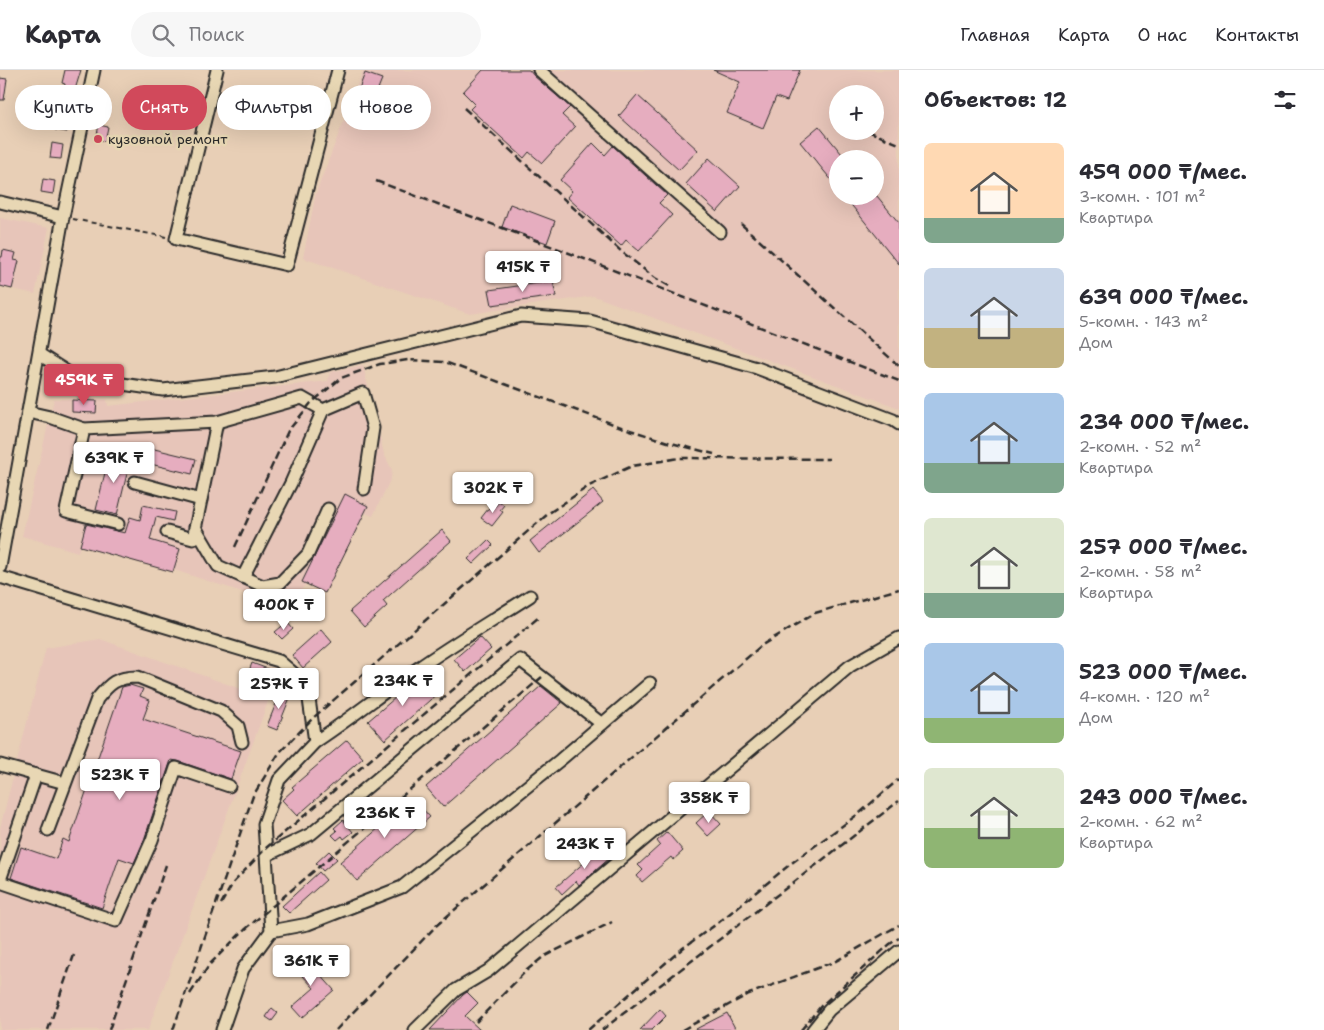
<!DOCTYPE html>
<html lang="ru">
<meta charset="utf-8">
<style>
:root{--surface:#fff;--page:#f7f7f7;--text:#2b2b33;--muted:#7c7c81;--line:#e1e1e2;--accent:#d1495b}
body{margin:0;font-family:"Shantell Sans",sans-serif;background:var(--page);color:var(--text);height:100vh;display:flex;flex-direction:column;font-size:19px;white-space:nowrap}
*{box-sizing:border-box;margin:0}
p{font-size:16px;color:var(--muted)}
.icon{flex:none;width:28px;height:28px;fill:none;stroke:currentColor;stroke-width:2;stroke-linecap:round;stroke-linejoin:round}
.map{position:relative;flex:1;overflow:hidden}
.panel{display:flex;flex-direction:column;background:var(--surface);width:425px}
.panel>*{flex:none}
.banner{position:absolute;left:15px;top:15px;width:475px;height:45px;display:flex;gap:10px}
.tools{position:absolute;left:829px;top:15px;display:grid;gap:10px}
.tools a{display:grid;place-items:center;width:55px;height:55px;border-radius:50%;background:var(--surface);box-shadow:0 5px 20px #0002;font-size:25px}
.price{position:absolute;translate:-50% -42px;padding:0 11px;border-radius:5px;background:#fff;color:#222;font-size:16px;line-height:32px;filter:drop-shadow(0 1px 2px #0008)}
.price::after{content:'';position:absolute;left:50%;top:30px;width:15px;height:11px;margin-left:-8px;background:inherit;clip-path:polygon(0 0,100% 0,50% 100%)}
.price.selected{background:var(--accent);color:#fff}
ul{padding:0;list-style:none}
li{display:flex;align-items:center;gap:15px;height:125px;padding:0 25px}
li span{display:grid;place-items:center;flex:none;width:140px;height:100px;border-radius:8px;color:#555}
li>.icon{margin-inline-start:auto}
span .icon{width:60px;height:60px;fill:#fffc;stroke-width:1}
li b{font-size:21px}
h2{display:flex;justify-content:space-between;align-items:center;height:60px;padding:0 25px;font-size:21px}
.chip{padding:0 18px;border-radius:22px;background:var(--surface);box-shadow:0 5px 20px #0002;font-size:18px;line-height:45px}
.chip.selected{background:var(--accent);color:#fff}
header{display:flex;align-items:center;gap:30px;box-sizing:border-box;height:70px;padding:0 25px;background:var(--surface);border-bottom:1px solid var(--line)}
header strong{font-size:24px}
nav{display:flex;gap:28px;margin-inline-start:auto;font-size:18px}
.search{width:350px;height:45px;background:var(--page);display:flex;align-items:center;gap:12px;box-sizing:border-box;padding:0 18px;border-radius:28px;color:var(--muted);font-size:19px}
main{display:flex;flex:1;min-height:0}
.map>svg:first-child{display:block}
</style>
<header>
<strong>Карта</strong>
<div class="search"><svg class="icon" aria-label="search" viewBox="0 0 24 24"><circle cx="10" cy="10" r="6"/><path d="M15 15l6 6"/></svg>Поиск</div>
<nav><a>Главная</a><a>Карта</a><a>О нас</a><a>Контакты</a></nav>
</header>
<main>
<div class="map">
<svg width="899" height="960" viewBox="0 0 899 960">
<rect width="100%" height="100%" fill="#e8cfb6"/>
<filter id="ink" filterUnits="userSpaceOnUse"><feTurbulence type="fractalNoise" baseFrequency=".02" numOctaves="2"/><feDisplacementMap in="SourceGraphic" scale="10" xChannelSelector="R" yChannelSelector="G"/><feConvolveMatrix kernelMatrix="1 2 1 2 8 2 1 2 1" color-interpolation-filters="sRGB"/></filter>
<g filter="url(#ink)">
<g fill="#e7c5b9" fill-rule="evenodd">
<path d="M363 0H899V338L594 226 470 244 303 188 316 123ZM838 24H875V61H838ZM838 89H875V126H838Z"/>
<polygon points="0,148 49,158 35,224 0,216"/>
<polygon points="363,295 384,384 392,400 391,408 373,446 365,443 325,523 306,514 301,520 270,531 174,500 173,502 80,476 78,482 22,466 54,329 107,329 108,336 328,311 330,302"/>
<polygon points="100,569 269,629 148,960 0,960 0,758 46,578"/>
</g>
<g fill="#e6adbf" stroke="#2b2b2b">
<polygon points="65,0 81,0 74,23 75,23 67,62 55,60 65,14 62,13"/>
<polygon points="483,0 529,0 534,6 570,37 562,45 575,57 542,93 529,82 524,88 470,39 475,34 463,22"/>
<polygon points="713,0 800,0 787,31 776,27 763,58 727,43 740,12"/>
<polygon points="365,3 382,9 363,56 347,50"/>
<polygon points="0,8 7,9 4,30 0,30"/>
<polygon points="637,25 698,80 679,100 619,46"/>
<polygon points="99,55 108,57 105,71 96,69"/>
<polygon points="819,56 846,89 838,89 838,118 800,72"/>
<polygon points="52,73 63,75 61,89 50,88"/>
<polygon points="593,73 605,85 613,76 667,125 659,133 672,145 639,181 626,170 621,176 567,127 572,121 560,110"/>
<polygon points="709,88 740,116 717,142 686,114"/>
<polygon points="43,109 55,111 53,124 41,122"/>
<polygon points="844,126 877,126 899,153 899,194"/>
<polygon points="510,134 555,151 547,173 502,157"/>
<polygon points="3,180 16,183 14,190 19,191 12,219 0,216 0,187 2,187"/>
<polygon points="553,211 556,226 492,235 489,220"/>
<polygon points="72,330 97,331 96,343 72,342"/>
<polygon points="146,377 196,389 192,404 142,392"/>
<polygon points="110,382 131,387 117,445 96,440"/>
<polygon points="593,420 603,432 539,483 530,471"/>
<polygon points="345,424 368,436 325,523 302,512"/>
<polygon points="499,431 504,435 500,440 503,442 492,456 481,448 492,434 495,436"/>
<polygon points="143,435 175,442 173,451 156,447 150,470 180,479 173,502 80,476 86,454 125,463 130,447 140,450"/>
<polygon points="442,460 451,471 383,531 387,536 364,557 350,541"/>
<polygon points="488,470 493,475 473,494 468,489"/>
<polygon points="287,552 293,559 282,569 275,562"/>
<polygon points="321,559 332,572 303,598 292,585"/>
<polygon points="480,567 491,579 465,602 454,589"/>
<polygon points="252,593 268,599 263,615 246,609"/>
<polygon points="423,604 439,622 385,670 368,651"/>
<polygon points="130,615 143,619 140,626 150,630 143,649 241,681 231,709 178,691 171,690 144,770 134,793 119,788 102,838 11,808 21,777 56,789 63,769 69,772 122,617"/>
<polygon points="541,616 562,633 443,737 426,717"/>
<polygon points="281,621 291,625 277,660 267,656"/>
<polygon points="347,670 363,688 297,746 282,730 294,719 292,717"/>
<polygon points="413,728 430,747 357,811 340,792"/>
<polygon points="709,741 721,754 708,766 696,753"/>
<polygon points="343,750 353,762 344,769 342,766 337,770 332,765 337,761 334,758"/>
<polygon points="667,762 683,781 673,790 671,787 642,812 637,806 643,800 638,795 660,775 657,771"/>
<polygon points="602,777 611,787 579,815 576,811 562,824 556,817"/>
<polygon points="329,781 337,789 323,801 316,793"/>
<polygon points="319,802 326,810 289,843 282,836"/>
<polygon points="303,885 334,920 302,948 292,937 314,918 292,894"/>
<polygon points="467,922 478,933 465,946 480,960 430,960 463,925"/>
<polygon points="272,938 278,943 272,951 266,947"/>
<polygon points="660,939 666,946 652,960 640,960"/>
<polygon points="727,943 736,960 694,960"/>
</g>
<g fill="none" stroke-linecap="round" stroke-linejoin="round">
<g stroke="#2b2b2b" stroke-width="15">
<g id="minor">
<polyline points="217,0 176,169 287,195 338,0"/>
<polyline points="539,0 720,162"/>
<polyline points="0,132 63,147"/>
<polyline points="39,284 75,307 163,320 275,307 521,246 590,251 757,298 893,350 899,354"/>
<polyline points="28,342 50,347 84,359 217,352 302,328 323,340"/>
<polyline points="84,359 66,441 118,454"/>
<polyline points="135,412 201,430"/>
<polyline points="195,457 218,496 263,516 280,513 308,484 328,439"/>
<polyline points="167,462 193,469 217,352"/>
<polyline points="0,497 63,147 94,0"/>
<polyline points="0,507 279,591 307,615 315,672 279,710 264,754 271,861 243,899 222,960"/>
<polyline points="243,507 291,413 323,340 363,323 373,358 364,419"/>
<path d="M315 672C350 649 383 622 417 599 454 573 493 550 530 526"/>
<polyline points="0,695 65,713"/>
<path d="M48 760 97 629C110 613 116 607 138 607L221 641 238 656 242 672"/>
<polyline points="267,785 311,764 520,590 602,654"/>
<polyline points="0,810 36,705"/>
<polyline points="0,812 116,851 152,770 176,698 229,716"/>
<polyline points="271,861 308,854 402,817 560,690 650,613"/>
<polyline points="415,960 456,920 488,901 850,596 899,568"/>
<polyline points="813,960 829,940 899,881"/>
</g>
</g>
<polyline stroke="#2b2b2b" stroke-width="2" stroke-dasharray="5 4" stroke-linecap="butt" points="73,149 166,167"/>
<use href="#minor" stroke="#e8d7b4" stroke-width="11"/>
<g stroke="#2b2b2b" stroke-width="2.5" stroke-dasharray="8 4" stroke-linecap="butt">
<polyline points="464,38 622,182 655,208 671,217"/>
<polyline points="868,61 899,74"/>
<polyline points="376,111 564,181 899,311"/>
<polyline points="741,154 899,296"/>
<polyline points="235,477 288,361 311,333 341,308 380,294 408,290 445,292 624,358 671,373 714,384"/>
<polyline points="221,834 233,813 266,778 539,547"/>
<polyline points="190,924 210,894 241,863 542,607"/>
<polyline points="476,952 527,900 543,887 612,852"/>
<polyline points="48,960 74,885"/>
<polyline points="109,960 166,795"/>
<polyline points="173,960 253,726 279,683 313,648 549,443 589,416 632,396 679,388 829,389"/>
<polyline points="336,960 437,855 762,575 815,543 899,519"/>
<polyline points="588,960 683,878 718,853 793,792 861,742 899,709"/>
<polyline points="602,960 899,731"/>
<polyline points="682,960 749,924 836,891 899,855"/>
<polyline points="801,960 821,936 890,874 899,868"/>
</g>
</g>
</g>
<circle fill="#d1495b" stroke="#e8d7b4" stroke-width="2" cx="98" cy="69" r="5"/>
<g text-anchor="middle" stroke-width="5" stroke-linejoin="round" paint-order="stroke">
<g font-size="14" fill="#2b2b2b" stroke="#e8d7b4" text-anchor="start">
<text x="108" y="74">кузовной ремонт</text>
</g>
</g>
</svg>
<div class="tools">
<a>+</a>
<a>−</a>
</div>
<b class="price" style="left:523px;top:223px">415K ₸</b>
<b class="price selected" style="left:84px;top:336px">459K ₸</b>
<b class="price" style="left:114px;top:414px">639K ₸</b>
<b class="price" style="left:493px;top:444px">302K ₸</b>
<b class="price" style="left:284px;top:561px">400K ₸</b>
<b class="price" style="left:403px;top:637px">234K ₸</b>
<b class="price" style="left:279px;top:640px">257K ₸</b>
<b class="price" style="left:120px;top:731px">523K ₸</b>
<b class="price" style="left:709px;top:754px">358K ₸</b>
<b class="price" style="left:385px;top:769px">236K ₸</b>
<b class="price" style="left:585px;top:800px">243K ₸</b>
<b class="price" style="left:311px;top:917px">361K ₸</b>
<div class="banner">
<a class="chip">Купить</a>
<a class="chip selected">Снять</a>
<a class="chip">Фильтры</a>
<a class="chip">Новое</a>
</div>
</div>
<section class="panel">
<h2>Объектов: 12<svg class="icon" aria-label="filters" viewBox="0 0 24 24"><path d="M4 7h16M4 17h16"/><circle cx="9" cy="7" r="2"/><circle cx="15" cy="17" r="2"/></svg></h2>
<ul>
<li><span style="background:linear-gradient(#ffd9b3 75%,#7fa58c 0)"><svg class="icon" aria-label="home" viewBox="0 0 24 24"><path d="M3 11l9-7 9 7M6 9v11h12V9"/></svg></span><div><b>459 000 ₸/мес.</b><p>3-комн. · 101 m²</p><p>Квартира</p></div></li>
<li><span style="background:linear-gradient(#c9d6e8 60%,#c2b280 0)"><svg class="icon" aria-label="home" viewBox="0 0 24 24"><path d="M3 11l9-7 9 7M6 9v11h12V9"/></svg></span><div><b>639 000 ₸/мес.</b><p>5-комн. · 143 m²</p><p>Дом</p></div></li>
<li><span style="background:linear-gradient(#a9c7e8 70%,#7fa58c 0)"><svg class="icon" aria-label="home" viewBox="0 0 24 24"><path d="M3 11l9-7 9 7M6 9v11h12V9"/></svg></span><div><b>234 000 ₸/мес.</b><p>2-комн. · 52 m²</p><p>Квартира</p></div></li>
<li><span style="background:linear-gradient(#dfe7d0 75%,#7fa58c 0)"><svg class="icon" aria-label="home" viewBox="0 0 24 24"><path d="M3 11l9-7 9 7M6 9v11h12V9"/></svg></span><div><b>257 000 ₸/мес.</b><p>2-комн. · 58 m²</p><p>Квартира</p></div></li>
<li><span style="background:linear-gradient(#a9c7e8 75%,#8fb573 0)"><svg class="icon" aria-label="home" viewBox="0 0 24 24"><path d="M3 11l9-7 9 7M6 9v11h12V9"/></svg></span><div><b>523 000 ₸/мес.</b><p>4-комн. · 120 m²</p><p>Дом</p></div></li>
<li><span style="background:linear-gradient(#dfe7d0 60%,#8fb573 0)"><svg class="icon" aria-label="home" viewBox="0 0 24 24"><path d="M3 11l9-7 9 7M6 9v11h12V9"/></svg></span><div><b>243 000 ₸/мес.</b><p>2-комн. · 62 m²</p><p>Квартира</p></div></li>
</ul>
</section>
</main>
